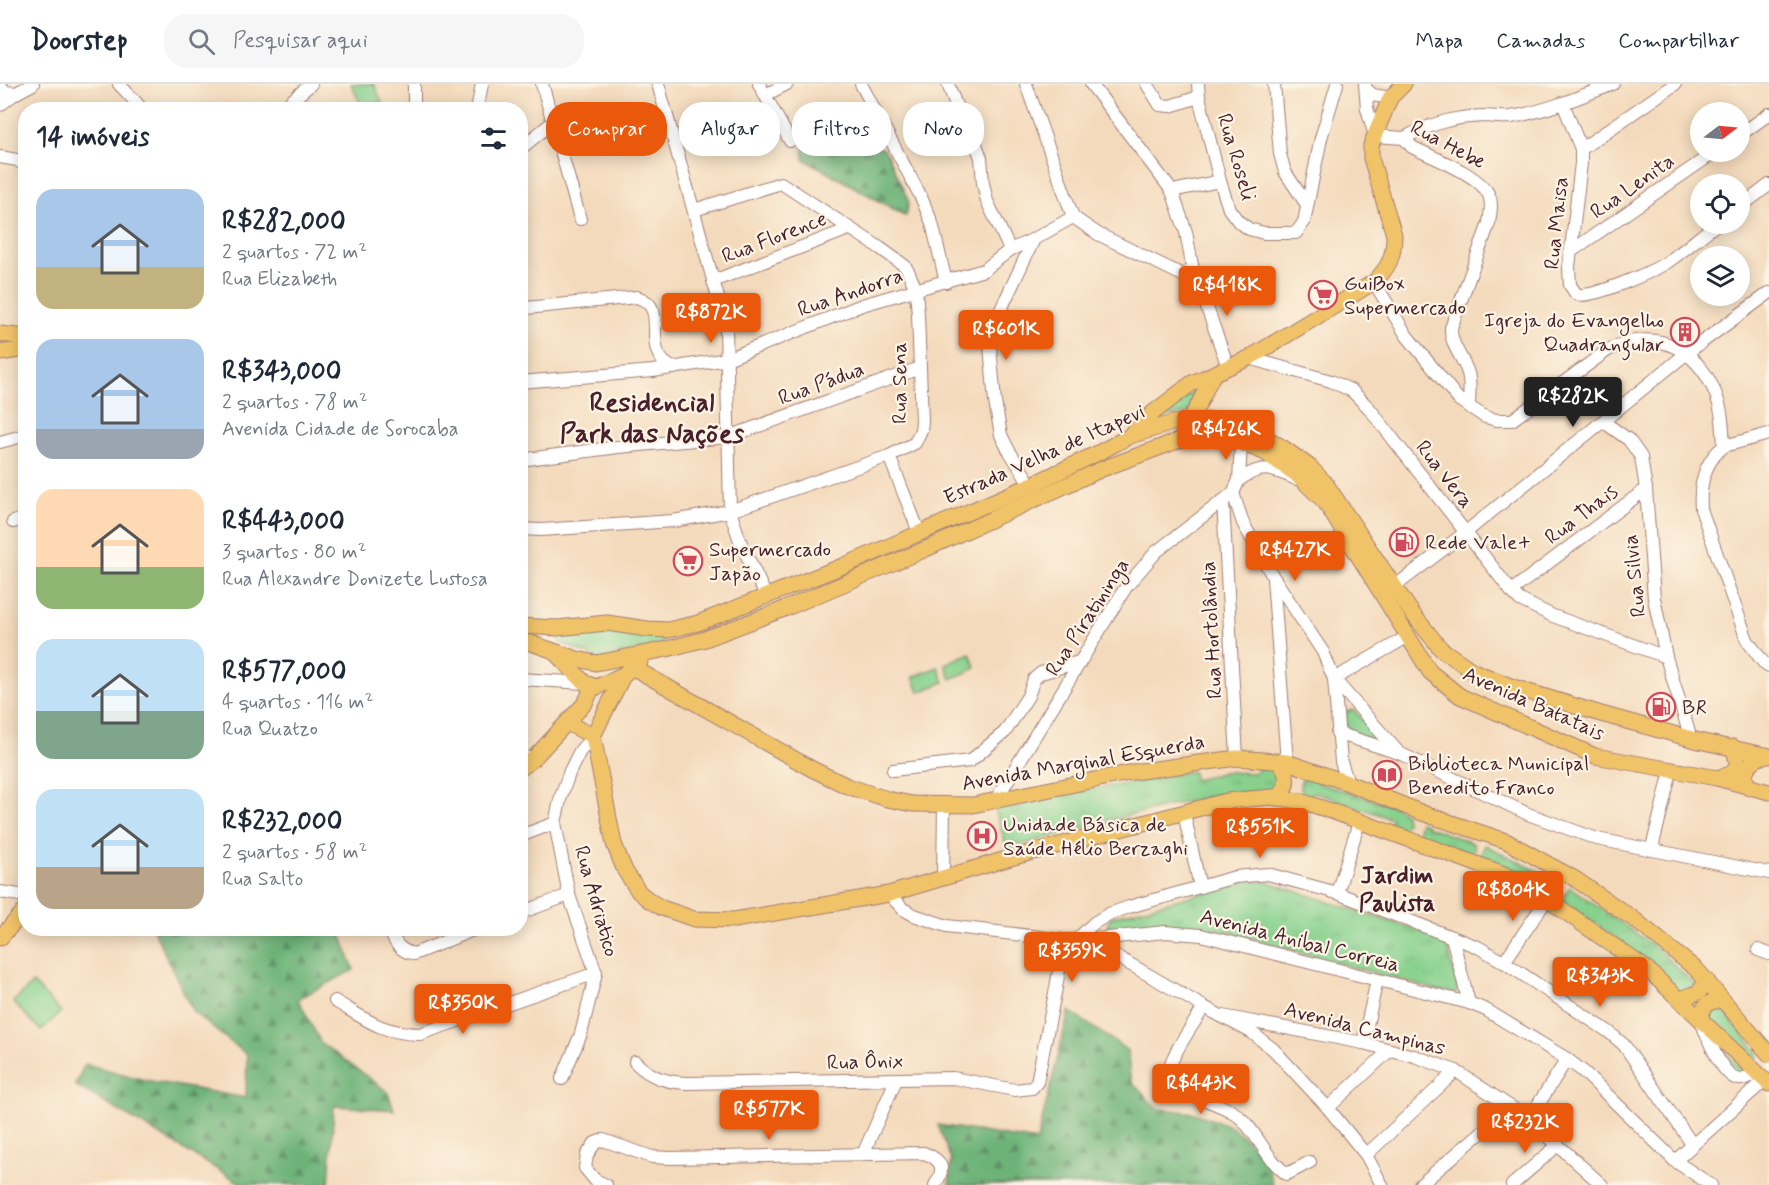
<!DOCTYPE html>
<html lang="pt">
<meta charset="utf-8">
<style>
:root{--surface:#fff;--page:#f6f6f7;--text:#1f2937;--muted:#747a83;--line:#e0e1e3;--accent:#ea580c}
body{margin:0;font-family:Mynerve,sans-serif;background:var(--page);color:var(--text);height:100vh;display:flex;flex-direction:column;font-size:22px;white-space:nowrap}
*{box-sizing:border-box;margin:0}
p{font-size:20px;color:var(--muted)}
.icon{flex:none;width:33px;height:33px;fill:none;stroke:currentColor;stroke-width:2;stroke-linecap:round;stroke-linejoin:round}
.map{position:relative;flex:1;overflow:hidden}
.panel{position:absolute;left:18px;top:18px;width:510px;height:834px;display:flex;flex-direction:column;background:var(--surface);border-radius:24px;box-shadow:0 3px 15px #0003}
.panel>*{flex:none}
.banner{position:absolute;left:546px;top:18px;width:570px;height:54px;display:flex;gap:12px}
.needle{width:39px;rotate:74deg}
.fabs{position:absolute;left:1690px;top:18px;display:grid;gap:12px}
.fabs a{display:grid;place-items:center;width:60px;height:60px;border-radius:50%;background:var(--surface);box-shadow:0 3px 15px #0003;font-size:30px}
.price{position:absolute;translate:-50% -51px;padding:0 14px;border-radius:6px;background:var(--accent);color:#fff;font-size:20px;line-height:39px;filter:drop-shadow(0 2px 3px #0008)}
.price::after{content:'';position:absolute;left:50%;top:36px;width:18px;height:14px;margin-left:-9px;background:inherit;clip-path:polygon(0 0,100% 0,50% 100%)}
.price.selected{background:#222;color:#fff}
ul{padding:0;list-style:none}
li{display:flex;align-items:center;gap:18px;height:150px;padding:0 18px}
li span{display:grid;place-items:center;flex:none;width:168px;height:120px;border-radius:18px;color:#555}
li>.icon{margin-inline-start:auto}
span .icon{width:72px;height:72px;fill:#fffc;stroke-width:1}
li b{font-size:26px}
h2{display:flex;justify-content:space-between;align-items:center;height:72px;padding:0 18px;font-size:26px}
.pill{padding:0 21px;border-radius:24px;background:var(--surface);box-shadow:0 3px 15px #0003;font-size:21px;line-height:54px}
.pill.selected{background:var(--accent);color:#fff}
header{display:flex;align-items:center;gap:36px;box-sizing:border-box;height:84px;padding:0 30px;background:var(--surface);border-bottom:2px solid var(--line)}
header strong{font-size:28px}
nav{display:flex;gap:33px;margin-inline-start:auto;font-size:21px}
.search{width:420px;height:54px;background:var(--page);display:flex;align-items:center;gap:15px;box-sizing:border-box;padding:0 21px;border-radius:24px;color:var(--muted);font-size:22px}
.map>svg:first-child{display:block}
</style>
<header>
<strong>Doorstep</strong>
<div class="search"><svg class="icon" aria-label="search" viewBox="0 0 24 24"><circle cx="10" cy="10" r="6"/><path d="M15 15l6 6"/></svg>Pesquisar aqui</div>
<nav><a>Mapa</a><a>Camadas</a><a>Compartilhar</a></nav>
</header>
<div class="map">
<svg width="1769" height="1101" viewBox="0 0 1769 1101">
<defs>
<pattern id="forest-firs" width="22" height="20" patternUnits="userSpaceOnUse" patternTransform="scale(1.5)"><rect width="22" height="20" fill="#6db378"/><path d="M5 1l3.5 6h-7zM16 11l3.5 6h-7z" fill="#5c9163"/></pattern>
<pattern id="park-tufts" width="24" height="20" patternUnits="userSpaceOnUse" patternTransform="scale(1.5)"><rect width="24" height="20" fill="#87d18d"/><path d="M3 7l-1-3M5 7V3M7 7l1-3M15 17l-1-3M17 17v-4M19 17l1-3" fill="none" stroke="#76b37a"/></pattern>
</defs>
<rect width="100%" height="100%" fill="#fcf5e5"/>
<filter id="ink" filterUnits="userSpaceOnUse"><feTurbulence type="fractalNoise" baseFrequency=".0167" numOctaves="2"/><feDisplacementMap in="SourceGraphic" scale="12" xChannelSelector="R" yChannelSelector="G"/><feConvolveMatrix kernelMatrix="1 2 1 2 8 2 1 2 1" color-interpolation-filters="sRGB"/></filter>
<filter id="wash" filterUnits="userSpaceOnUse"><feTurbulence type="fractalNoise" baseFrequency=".008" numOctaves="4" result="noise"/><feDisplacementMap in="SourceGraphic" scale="24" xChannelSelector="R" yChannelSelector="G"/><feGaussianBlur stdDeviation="1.35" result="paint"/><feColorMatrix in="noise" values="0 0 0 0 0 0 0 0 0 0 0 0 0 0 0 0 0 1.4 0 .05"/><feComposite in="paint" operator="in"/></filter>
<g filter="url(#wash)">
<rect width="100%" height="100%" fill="#f4dabc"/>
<g fill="#87d18d" stroke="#68785c" stroke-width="1.5">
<polygon points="351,0 374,0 382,18 363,25"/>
<polygon points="1198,305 1187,330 1161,333 1160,330"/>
<polygon points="600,546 664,550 663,560 599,575 559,558 560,551"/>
<polygon points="970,569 976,584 951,595 945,580"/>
<polygon points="938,583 944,598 919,608 913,593"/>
<polygon points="33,899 61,928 41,947 13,918"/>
<polygon points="1713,957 1744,987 1733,990"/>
</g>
<g fill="url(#forest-firs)" stroke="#5c6952" stroke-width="1.5">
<polygon points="866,57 885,66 909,118 906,132 804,75 803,62"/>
<polygon points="153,845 339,845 354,886 298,915 321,959 388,1008 394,1026 334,1022 329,1101 242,1100 75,1001 85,980 145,996 246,1014 247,971 193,928"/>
<polygon points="1069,927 1127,966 1131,997 1156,1024 1194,1029 1233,1043 1253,1062 1267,1081 1273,1101 949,1101 951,1076 938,1041 1037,1057"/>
</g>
<g fill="url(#park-tufts)" stroke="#68785c" stroke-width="1.5">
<path d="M1354 626 1378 654 1377 657C1361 653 1348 651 1343 634L1348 627Z"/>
<polygon points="1260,683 1274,685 1278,693 1276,703 1270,707 1216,711 1117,734 1007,765 994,721 1137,698 1192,687 1195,696 1224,688 1255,689"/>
<path d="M1309 692 1315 694 1318 699 1394 722 1405 730 1406 739C1402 746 1395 743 1389 741L1392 735 1314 708 1309 712C1297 708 1297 696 1309 692Z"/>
<polygon points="1420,738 1426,740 1428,743 1473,759 1475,765 1470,769 1424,753 1416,753"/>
<polygon points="1485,761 1558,797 1558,806 1553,811 1480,773"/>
<polygon points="1248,797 1265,797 1438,853 1447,861 1458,906 1453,911 1220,846 1175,841 1113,847 1107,841 1111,833"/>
<polygon points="1570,803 1658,865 1707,913 1698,916 1694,924 1620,857 1561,816"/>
<polygon points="1720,923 1758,968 1757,978 1709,935 1711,926"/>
</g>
</g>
<g filter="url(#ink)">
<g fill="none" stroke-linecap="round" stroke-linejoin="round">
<g stroke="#9f7c74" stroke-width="14">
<g id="minor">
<polyline points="119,0 143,26"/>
<polyline points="414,0 414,26"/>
<polyline points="658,0 726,242 730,427 740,457 766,512"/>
<polyline points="759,0 790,57"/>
<polyline points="861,0 921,113 932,139 946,198"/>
<polyline points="948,0 957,24 977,63 981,74 983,99 987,117 1010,166"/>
<polyline points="1026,0 1073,133 1098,150 1195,197"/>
<polyline points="1091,0 1172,107 1186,148 1195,197 1204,215 1228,283"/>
<polyline points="1147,0 1160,21 1170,22 1199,13"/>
<polyline points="1198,0 1199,13 1220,97 1229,125 1238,137 1249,145 1264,149 1296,149 1304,138 1321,54 1337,0"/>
<polyline points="1274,0 1280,70 1285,88 1307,121"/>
<path d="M1365 0 1367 24 1375 52 1404 54 1412 63C1433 74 1479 90 1489 111 1493 120 1490 130 1489 139L1451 244C1450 261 1463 273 1468 289 1471 300 1469 312 1469 323"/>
<polyline points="0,2 6,8 16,9"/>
<polyline points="1366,5 1373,11 1390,14"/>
<polyline points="765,11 787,0"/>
<path d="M1563 19 1581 65V79L1569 183 1570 201 1576 210C1590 216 1651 188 1666 179 1684 167 1700 152 1717 140"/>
<polyline points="0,21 16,9 33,0"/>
<polyline points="281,26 311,0"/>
<polyline points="477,26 482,0"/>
<polyline points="553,38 580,135"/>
<polyline points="1740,51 1769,30"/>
<path d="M1404 54C1430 40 1453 33 1483 32 1493 32 1502 34 1511 33 1546 27 1580 13 1613 0"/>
<polyline points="520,65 553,38 542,0"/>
<polyline points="1581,65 1675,0"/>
<polyline points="0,73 17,76 26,82"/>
<polyline points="1172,107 1220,97"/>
<polyline points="1740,123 1769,101"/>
<polyline points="1570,168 1715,68"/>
<polyline points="713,197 849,145"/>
<path d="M1374 198 1407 252 1459 316 1485 333 1497 336H1512L1608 266C1658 240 1704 268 1719 320 1723 333 1723 348 1724 362 1704 378 1699 400 1701 425L1747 556 1763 578 1769 582"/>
<path d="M520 222 526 224 637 213C673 224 637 267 673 284"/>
<polyline points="1249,274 1331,297 1352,307 1369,324 1511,507 1520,516 1553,532 1666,573"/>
<polyline points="520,298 653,287 727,275 862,221 984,186 1010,166 1034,155 1073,133"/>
<polyline points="1604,338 1629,356 1641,373 1646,405 1654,514 1666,573 1691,655"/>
<polyline points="0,358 26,351"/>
<polyline points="1724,362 1769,350"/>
<polyline points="889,372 919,448"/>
<polyline points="520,376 618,363 728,353 920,284"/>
<path d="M1239 396C1262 380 1271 384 1296 395"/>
<polyline points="1031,401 1008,365 1001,351 995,318 989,251 1034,155"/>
<polyline points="1233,409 1243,439 1272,491 1323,568 1334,595 1399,669 1528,730 1597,755 1769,789"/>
<polyline points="1223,417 1237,674"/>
<polyline points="13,438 26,434"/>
<polyline points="520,445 541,446 673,437 730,427 889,372 915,359 921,346 922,337 918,231 916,206 909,189 905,182 880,164 781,99 694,126"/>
<polyline points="1273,494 1287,678"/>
<polyline points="1394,503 1466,448 1687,269 1769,209"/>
<polyline points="1511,507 1646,405"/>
<polyline points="520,595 585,599"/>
<polyline points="1334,595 1341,678 1348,699"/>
<polyline points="1334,595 1407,553"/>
<polyline points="1337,649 1399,669"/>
<polyline points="520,672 533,675"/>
<polyline points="893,686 970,677 1005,648 1028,612 1034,595 1041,589 1079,578"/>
<polyline points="995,717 1126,503 1156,468 1233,409 1239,396 1241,359"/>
<polyline points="1184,729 1200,803"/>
<polyline points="520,752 555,739"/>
<polyline points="1652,764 1671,687"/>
<polyline points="943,795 944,722"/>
<polyline points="0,808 26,812"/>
<polyline points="1337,809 1359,738"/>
<polyline points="889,810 903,825 914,831 947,842 1064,856 1088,856 1165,848 1201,851 1469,919 1486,926 1567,975 1585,989 1675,1077 1711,1101"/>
<polyline points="520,829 569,811"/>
<path d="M389 844C394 858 399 867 414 870L478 844"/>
<polyline points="1452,853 1469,919"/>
<polyline points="1077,855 1094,839 1109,830 1129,823 1235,793 1268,790 1337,809 1478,863 1504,878 1609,948 1624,961 1692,1060"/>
<polyline points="1088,856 1204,923 1251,948 1273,965 1328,1024 1366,1071 1382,1101"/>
<polyline points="1758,866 1769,870"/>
<polyline points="1504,878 1547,815"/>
<path d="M335 917C367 936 381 949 420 950L596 889"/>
<path d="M1204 923C1196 937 1165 978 1169 992 1172 1003 1185 1007 1194 1011 1207 1017 1224 1022 1236 1030 1257 1046 1265 1075 1287 1090L1310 1078"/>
<polyline points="1223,932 1363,959 1414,972 1456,987 1529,1035 1602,1101"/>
<path d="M1701 937C1706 950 1720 988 1735 994 1742 997 1751 992 1758 989"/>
<polyline points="1363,959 1377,896"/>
<path d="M635 978C650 993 665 998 686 999L953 994 1015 1006 1032 1004 1037 998 1056 904 1064 856"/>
<polyline points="562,995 581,950 596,889 569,811 555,739 561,712 570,687 580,667 593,652"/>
<polyline points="1328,1024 1390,966"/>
<polyline points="1529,1035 1567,975"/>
<polyline points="863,1070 896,996"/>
<polyline points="1366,1071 1456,987"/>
<polyline points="1675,1077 1765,996"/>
<path d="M606 1101 595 1096 585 1084 587 1071 595 1059 603 1056 652 1073 670 1074 924 1069C942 1076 946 1084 935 1101"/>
<polyline points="1420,1101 1511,1023"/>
<polyline points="1512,1101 1558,1061"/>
</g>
</g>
<g stroke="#9f7c74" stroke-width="17">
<g id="major">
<polyline points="0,250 26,253"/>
<polyline points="0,269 26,265"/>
<path d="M1184 341C1199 327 1203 307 1214 290"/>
<path d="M1132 349 1154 328 1192 299 1249 274 1374 198C1389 183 1394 173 1394 151L1371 74V61L1390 14 1404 0"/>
<polyline points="520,542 557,544 607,539 647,545 668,546 698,539 843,482 1031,401 1100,368 1130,352 1172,339 1212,336 1249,344 1282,363 1310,383 1326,400 1412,529 1441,565 1473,587 1513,603 1601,630 1699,657 1769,672"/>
<polyline points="520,558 531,559 577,575 596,579 667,565 705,555 784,525 926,465 1102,385 1185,354 1202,351 1241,359 1264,368 1296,390 1325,418 1430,588 1460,612 1595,672 1717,694 1769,708"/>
<polyline points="555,569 585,599 597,603 624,590 640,578"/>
<polyline points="632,583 812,685 847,702 887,715 912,720 973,721 1133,688 1237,674 1287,678 1348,699 1425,730 1506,757 1575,795 1635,836 1697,886 1769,970"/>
<polyline points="567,639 593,652"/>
<polyline points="593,652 614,760 625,787 639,808 650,817 662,824 694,835 734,836 889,810 1010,774 1227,717 1272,713 1286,715 1304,718 1334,728 1504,790 1547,815 1648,886 1769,1000"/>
<polyline points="593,652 624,590"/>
<polyline points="520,685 533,675 585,619 589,611 591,602"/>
<polyline points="1717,694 1731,690 1738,680 1733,663"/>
<path d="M1749 704C1740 687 1749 677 1766 671"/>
<path d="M1276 714C1291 703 1288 691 1280 678"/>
<polyline points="0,854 26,825"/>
<polyline points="1680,915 1699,908 1707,896"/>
<path d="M1701 935C1702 921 1709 916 1723 917"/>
</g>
</g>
<use href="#minor" stroke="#fff" stroke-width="12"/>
<use href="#major" stroke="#f1c369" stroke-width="15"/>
</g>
</g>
<defs>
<g id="supermarket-ring" transform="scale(1.5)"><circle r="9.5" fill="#fcf5e5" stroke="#d1495b" stroke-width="1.5"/><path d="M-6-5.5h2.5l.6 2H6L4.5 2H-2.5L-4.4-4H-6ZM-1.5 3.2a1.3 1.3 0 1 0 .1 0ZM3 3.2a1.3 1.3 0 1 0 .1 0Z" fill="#d1495b"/></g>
<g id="building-ring" transform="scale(1.5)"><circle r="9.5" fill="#fcf5e5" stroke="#d1495b" stroke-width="1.5"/><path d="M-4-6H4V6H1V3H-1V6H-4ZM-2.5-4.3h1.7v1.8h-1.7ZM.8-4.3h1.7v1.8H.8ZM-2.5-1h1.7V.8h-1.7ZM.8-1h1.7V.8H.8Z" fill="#d1495b"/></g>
<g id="fuel-ring" transform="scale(1.5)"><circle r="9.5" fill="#fcf5e5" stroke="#d1495b" stroke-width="1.5"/><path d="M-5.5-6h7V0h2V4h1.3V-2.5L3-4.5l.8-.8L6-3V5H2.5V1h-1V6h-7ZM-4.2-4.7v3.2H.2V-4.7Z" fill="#d1495b"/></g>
<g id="library-ring" transform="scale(1.5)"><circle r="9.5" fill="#fcf5e5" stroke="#d1495b" stroke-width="1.5"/><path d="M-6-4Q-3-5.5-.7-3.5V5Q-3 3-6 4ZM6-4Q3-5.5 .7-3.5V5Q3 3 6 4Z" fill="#d1495b"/></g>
<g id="hospital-ring" transform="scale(1.5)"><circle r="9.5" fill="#fcf5e5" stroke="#d1495b" stroke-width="1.5"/><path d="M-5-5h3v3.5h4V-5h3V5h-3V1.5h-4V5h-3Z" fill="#d1495b"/></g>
</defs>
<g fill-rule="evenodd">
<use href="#supermarket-ring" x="1323" y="211"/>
<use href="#building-ring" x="1685" y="248"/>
<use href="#fuel-ring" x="1404" y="458"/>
<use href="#supermarket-ring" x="688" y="477"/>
<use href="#fuel-ring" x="1661" y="623"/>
<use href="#library-ring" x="1387" y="691"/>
<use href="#hospital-ring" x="982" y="752"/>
</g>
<g text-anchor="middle" stroke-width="4.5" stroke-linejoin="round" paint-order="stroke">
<g font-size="21" fill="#4a1f2b" stroke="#fcf5e5">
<text transform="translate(1448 60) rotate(28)" y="7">Rua Hebe</text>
<text transform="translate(1237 73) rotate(73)" y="7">Rua Roseli</text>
<text transform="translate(1632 102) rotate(-35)" y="7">Rua Lenita</text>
<text transform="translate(1556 139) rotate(-84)" y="7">Rua Maisa</text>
<text transform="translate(774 153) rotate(-21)" y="7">Rua Florence</text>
<text transform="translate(850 208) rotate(-19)" y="7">Rua Andorra</text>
<text transform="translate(821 299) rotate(-20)" y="7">Rua Pádua</text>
<text transform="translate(899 299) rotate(-90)" y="7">Rua Sena</text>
<text transform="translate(1044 370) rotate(-24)" y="7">Estrada Velha de Itapevi</text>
<text transform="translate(1445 390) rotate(52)" y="7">Rua Vera</text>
<text transform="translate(1581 430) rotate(-37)" y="7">Rua Thais</text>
<text transform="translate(1634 492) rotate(-96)" y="7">Rua Silvia</text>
<text transform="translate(1087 533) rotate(-57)" y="7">Rua Piratininga</text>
<text transform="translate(1211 546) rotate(-93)" y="7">Rua Hortolândia</text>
<text transform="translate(1534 619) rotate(24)" y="7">Avenida Batatais</text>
<text transform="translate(1083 678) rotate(-10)" y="7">Avenida Marginal Esquerda</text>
<text transform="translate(597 817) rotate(74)" y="7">Rua Adriatico</text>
<text transform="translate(1300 856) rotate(14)" y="7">Avenida Anibal Correia</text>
<text transform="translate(1365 944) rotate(14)" y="7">Avenida Campinas</text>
<text transform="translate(865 977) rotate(-2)" y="7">Rua Ônix</text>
</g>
<g font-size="21" fill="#4a1f2b" stroke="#fcf5e5" text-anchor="start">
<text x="1344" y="206">GuiBox<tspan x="1344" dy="24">Supermercado</tspan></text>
<text x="1664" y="243" text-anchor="end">Igreja do Evangelho<tspan x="1664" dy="24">Quadrangular</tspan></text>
<text x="1425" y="465">Rede Vale+</text>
<text x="709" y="472">Supermercado<tspan x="709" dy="24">Japão</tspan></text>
<text x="1682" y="630">BR</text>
<text x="1408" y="686">Biblioteca Municipal<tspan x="1408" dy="24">Benedito Franco</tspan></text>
<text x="1003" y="747">Unidade Básica de<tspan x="1003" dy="24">Saúde Hélio Berzaghi</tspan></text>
</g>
<g font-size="24" font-weight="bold" fill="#4a1f2b" stroke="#fcf5e5">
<text x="1397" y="799">Jardim<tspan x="1397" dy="28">Paulista</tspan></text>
</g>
<g font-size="27" font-weight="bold" fill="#4a1f2b" stroke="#fcf5e5">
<text x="652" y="327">Residencial<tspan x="652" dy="31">Park das Nações</tspan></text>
</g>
</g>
</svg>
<div class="fabs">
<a><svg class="needle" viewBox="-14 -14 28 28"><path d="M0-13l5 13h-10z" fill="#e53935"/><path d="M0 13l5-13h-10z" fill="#747a83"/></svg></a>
<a><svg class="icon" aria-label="locate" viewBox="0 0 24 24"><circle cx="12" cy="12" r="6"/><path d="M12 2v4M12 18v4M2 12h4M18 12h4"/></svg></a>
<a><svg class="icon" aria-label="layers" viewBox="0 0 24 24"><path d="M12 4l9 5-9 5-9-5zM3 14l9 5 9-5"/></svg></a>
</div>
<b class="price" style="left:1227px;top:233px">R$418K</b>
<b class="price" style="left:711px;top:260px">R$872K</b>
<b class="price" style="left:1006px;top:277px">R$601K</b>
<b class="price selected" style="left:1573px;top:344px">R$282K</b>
<b class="price" style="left:1226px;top:377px">R$426K</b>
<b class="price" style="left:1295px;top:498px">R$427K</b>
<b class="price" style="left:1260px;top:775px">R$551K</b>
<b class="price" style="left:1513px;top:838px">R$804K</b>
<b class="price" style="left:1072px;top:899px">R$359K</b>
<b class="price" style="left:1600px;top:924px">R$343K</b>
<b class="price" style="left:463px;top:951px">R$350K</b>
<b class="price" style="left:1201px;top:1031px">R$443K</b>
<b class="price" style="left:769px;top:1057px">R$577K</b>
<b class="price" style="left:1525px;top:1070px">R$232K</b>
<div class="banner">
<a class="pill selected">Comprar</a>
<a class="pill">Alugar</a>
<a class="pill">Filtros</a>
<a class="pill">Novo</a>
</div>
<section class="panel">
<h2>14 imóveis<svg class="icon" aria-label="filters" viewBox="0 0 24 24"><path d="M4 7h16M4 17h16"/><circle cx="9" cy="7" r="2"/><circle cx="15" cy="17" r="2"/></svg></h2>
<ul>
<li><span style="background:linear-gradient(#a9c7e8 65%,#c2b280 0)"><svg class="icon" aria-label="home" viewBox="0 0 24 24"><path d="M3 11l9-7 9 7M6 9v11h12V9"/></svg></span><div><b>R$282,000</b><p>2 quartos · 72 m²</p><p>Rua Elizabeth</p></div></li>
<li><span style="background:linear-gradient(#a9c7e8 75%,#9aa5b1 0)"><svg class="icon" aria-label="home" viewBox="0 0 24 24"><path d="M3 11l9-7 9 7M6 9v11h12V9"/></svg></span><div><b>R$343,000</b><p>2 quartos · 78 m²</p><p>Avenida Cidade de Sorocaba</p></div></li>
<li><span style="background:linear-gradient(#ffd9b3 65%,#8fb573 0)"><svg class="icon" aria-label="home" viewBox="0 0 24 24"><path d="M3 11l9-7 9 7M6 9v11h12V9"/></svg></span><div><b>R$443,000</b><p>3 quartos · 80 m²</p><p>Rua Alexandre Donizete Lustosa</p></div></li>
<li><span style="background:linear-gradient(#bfe0f5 60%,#7fa58c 0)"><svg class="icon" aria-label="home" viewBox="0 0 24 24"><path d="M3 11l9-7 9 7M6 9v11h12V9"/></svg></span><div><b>R$577,000</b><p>4 quartos · 116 m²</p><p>Rua Quatzo</p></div></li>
<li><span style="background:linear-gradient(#bfe0f5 65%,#b9a48a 0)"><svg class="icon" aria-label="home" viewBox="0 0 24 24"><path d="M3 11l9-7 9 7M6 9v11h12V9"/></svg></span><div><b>R$232,000</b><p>2 quartos · 58 m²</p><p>Rua Salto</p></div></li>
</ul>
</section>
</div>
